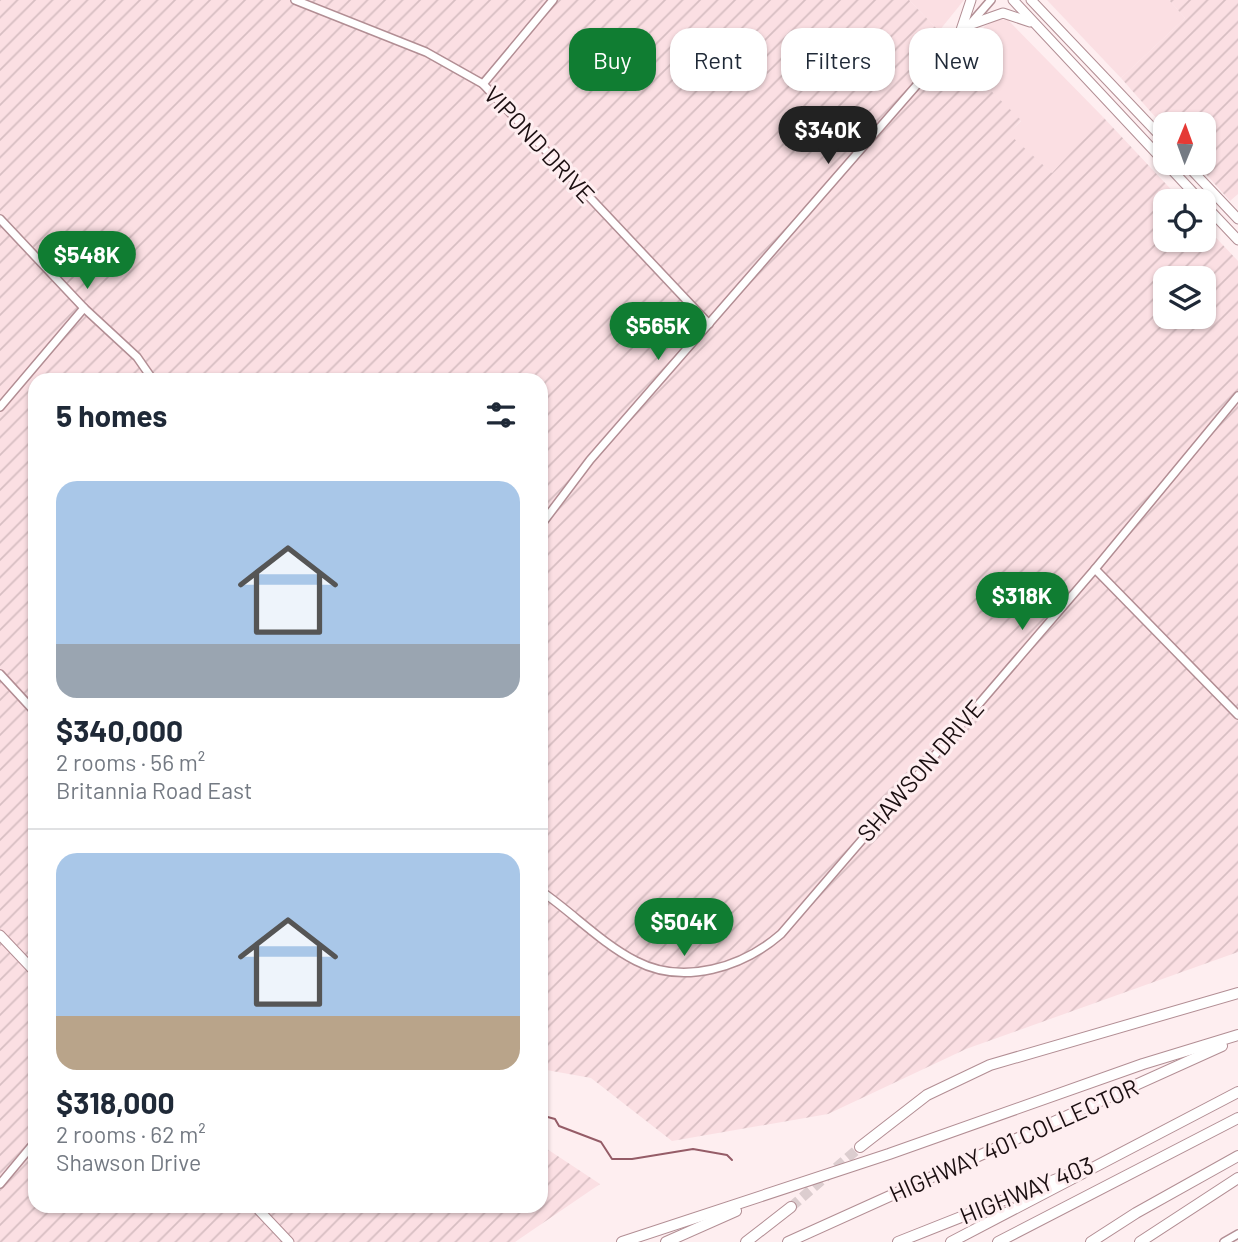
<!DOCTYPE html>
<meta charset="utf-8">
<style>
:root{--surface:#fff;--page:#f2f2f3;--text:#1f2937;--muted:#747a83;--line:#e0e1e3;--accent:#107d32}
body{margin:0;font-family:Barlow,sans-serif;background:var(--page);color:var(--text);height:100vh;display:flex;flex-direction:column;font-size:26px;white-space:nowrap}
*{box-sizing:border-box;margin:0}
p{font-size:23px;color:var(--muted)}
.icon{flex:none;width:38px;height:38px;fill:none;stroke:currentColor;stroke-width:2;stroke-linecap:round;stroke-linejoin:round}
.map{position:relative;flex:1;overflow:hidden}
.sheet{position:absolute;left:28px;top:373px;width:520px;height:840px;display:flex;flex-direction:column;background:var(--surface);border-radius:21px;box-shadow:0 2px 5px #0004}
.sheet>*{flex:none}
.hud{position:absolute;left:569px;top:28px;width:564px;height:63px;display:flex;gap:14px}
.needle{width:46px;rotate:1deg}
.controls{position:absolute;left:1153px;top:112px;display:grid;gap:14px}
.controls a{display:grid;place-items:center;width:63px;height:63px;border-radius:14px;background:var(--surface);box-shadow:0 2px 5px #0004;font-size:35px}
.price{position:absolute;translate:-50% -60px;padding:0 16px;border-radius:24px;background:var(--accent);color:#fff;font-size:23px;line-height:46px;filter:drop-shadow(0 2px 4px #0008)}
.price::after{content:'';position:absolute;left:50%;top:42px;width:21px;height:16px;margin-left:-10px;background:inherit;clip-path:polygon(0 0,100% 0,50% 100%)}
.price.active{background:#222;color:#fff}
ul{padding:0;list-style:none}
li{display:grid;align-content:center;gap:14px;height:371px;padding:0 28px}
li+li{border-top:2px solid var(--line)}
li span{display:grid;place-items:center;height:217px;border-radius:21px;color:#555}
li>.icon{margin-inline-start:auto}
span .icon{width:126px;height:126px;fill:#fffc;stroke-width:1}
li b{font-size:30px}
h2{display:flex;justify-content:space-between;align-items:center;height:84px;padding:0 28px;font-size:30px}
.pill{padding:0 24px;border-radius:21px;background:var(--surface);box-shadow:0 2px 5px #0004;font-size:24px;line-height:63px}
.pill.active{background:var(--accent);color:#fff}
.map>svg:first-child{display:block}
</style>
<div class="map">
<svg width="1238" height="1242" viewBox="0 0 1238 1242">
<defs>
<pattern id="industrial-furrows" width="10" height="10" patternUnits="userSpaceOnUse" patternTransform="scale(1.75)"><rect width="10" height="10" fill="#fbdfe3"/><path d="M-1 1l2-2M0 10L10 0M9 11l2-2" fill="none" stroke="#d7bec2"/></pattern>
</defs>
<rect width="100%" height="100%" fill="#feeef0"/>
<g fill="#fbdfe3">
<polygon points="909,0 964,0 939,31"/>
<polygon points="1047,0 1169,0 1185,18 1121,78"/>
<polygon points="999,19 1008,20 1103,117 1053,174 1008,134 1021,121 957,58 985,26"/>
</g>
<g fill="url(#industrial-furrows)" fill-rule="evenodd">
<path d="M0 0H909L939 31 957 58 1021 120 1009 134 1052 173 1103 117 1182 201H1166V240H1204V225L1238 261V952L966 1049 828 1114 672 1141 591 1078 541 1069V380H35V1206H541V1145L600 1184 515 1242H0ZM1166 278H1204V317H1166Z"/>
<polygon points="1169,0 1238,0 1238,194 1230,201 1196,163 1204,163 1204,124 1166,124 1165,128 1121,78 1185,18"/>
</g>
<g fill="none" stroke-linecap="round" stroke-linejoin="round">
<polyline stroke="#955c67" stroke-width="2" points="541,1109 544,1116 555,1119 559,1126 601,1142 612,1159 632,1159 693,1149 727,1155 732,1160"/>
<polyline stroke="#dccdcf" stroke-width="10" stroke-dasharray="10 5" stroke-linecap="butt" points="791,1207 860,1147"/>
<g stroke="#b28e94" stroke-width="10">
<g id="minor">
<polyline points="295,0 426,52 483,84 709,324"/>
<polyline points="971,23 991,0"/>
<polyline points="483,84 553,0"/>
<polyline points="0,219 84,308 137,357 153,380"/>
<polyline points="0,407 84,308"/>
<polyline points="541,525 590,460 963,32"/>
<polyline points="1095,569 1238,715"/>
<polyline points="0,674 35,712"/>
<path d="M541 891C573 913 601 943 636 961 684 986 743 967 781 934L1095 569 1238 396"/>
<polyline points="0,1184 35,1142"/>
<polyline points="1224,1242 1238,1234"/>
</g>
</g>
<g stroke="#b28e94" stroke-width="11">
<g id="major">
<polyline points="1013,0 1201,201"/>
<polyline points="1031,0 1166,142"/>
<polyline points="969,25 1003,13 1030,22"/>
<polyline points="959,36 971,0"/>
<polyline points="1185,163 1238,219"/>
<polyline points="1204,204 1238,240"/>
<polyline points="0,935 35,972"/>
<polyline points="255,1206 289,1242"/>
</g>
</g>
<g stroke="#b28e94" stroke-width="12">
<g id="highway">
<polyline points="860,1147 927,1095 990,1065 1238,993"/>
<polyline points="622,1242 889,1154 1143,1064 1238,1035"/>
<polyline points="666,1242 736,1211"/>
<polyline points="746,1242 791,1207"/>
<polyline points="788,1242 1222,1046"/>
<polyline points="898,1242 1067,1175"/>
<polyline points="951,1242 1238,1092"/>
<polyline points="998,1242 1238,1118"/>
<polyline points="1091,1242 1136,1213 1238,1156"/>
<polyline points="1140,1242 1238,1178"/>
</g>
</g>
<use href="#minor" stroke="#fff" stroke-width="7"/>
<use href="#major" stroke="#fff" stroke-width="9"/>
<use href="#highway" stroke="#fff" stroke-width="10"/>
</g>
<g text-anchor="middle" stroke-width="6" stroke-linejoin="round" paint-order="stroke">
<g font-size="24" fill="#1b0f11" stroke="#feeef0">
<text transform="translate(539 145) rotate(47)" y="8">VIPOND DRIVE</text>
<text transform="translate(921 771) rotate(-49)" y="8">SHAWSON DRIVE</text>
<text transform="translate(1014 1141) rotate(-24)" y="8">HIGHWAY 401 COLLECTOR</text>
<text transform="translate(1027 1191) rotate(-22)" y="8">HIGHWAY 403</text>
</g>
</g>
</svg>
<div class="controls">
<a><svg class="needle" viewBox="-14 -14 28 28"><path d="M0-13l5 13h-10z" fill="#e53935"/><path d="M0 13l5-13h-10z" fill="#747a83"/></svg></a>
<a><svg class="icon" aria-label="locate" viewBox="0 0 24 24"><circle cx="12" cy="12" r="6"/><path d="M12 2v4M12 18v4M2 12h4M18 12h4"/></svg></a>
<a><svg class="icon" aria-label="layers" viewBox="0 0 24 24"><path d="M12 4l9 5-9 5-9-5zM3 14l9 5 9-5"/></svg></a>
</div>
<b class="price active" style="left:828px;top:166px">$340K</b>
<b class="price" style="left:87px;top:291px">$548K</b>
<b class="price" style="left:658px;top:362px">$565K</b>
<b class="price" style="left:1022px;top:632px">$318K</b>
<b class="price" style="left:684px;top:958px">$504K</b>
<div class="hud">
<a class="pill active">Buy</a>
<a class="pill">Rent</a>
<a class="pill">Filters</a>
<a class="pill">New</a>
</div>
<section class="sheet">
<h2>5 homes<svg class="icon" aria-label="filters" viewBox="0 0 24 24"><path d="M4 7h16M4 17h16"/><circle cx="9" cy="7" r="2"/><circle cx="15" cy="17" r="2"/></svg></h2>
<ul>
<li><span style="background:linear-gradient(#a9c7e8 75%,#9aa5b1 0)"><svg class="icon" aria-label="home" viewBox="0 0 24 24"><path d="M3 11l9-7 9 7M6 9v11h12V9"/></svg></span><div><b>$340,000</b><p>2 rooms · 56 m²</p><p>Britannia Road East</p></div></li>
<li><span style="background:linear-gradient(#a9c7e8 75%,#b9a48a 0)"><svg class="icon" aria-label="home" viewBox="0 0 24 24"><path d="M3 11l9-7 9 7M6 9v11h12V9"/></svg></span><div><b>$318,000</b><p>2 rooms · 62 m²</p><p>Shawson Drive</p></div></li>
</ul>
</section>
</div>
